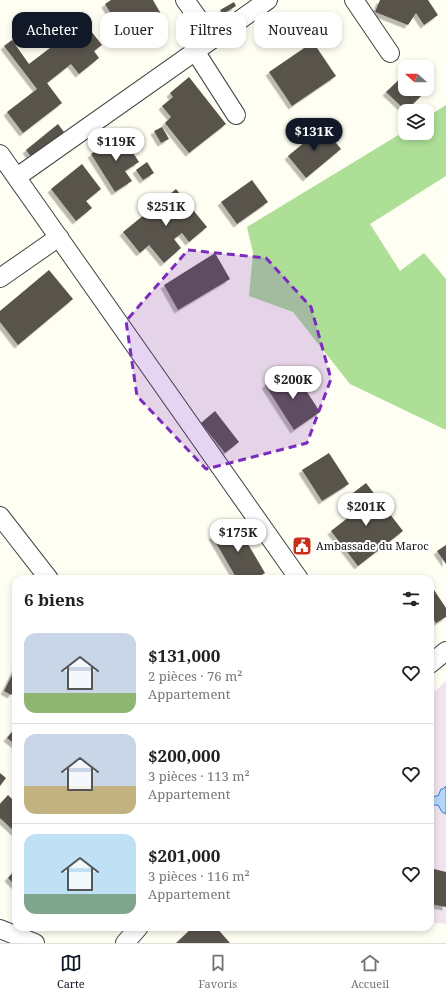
<!DOCTYPE html>
<html lang="fr">
<meta charset="utf-8">
<style>
:root{--surface:#fff;--page:#f2f2f2;--text:#202124;--muted:#757577;--line:#e0e0e0;--accent:#111827}
body{margin:0;font-family:"Noto Serif",serif;background:var(--page);color:var(--text);height:100vh;display:flex;flex-direction:column;font-size:15px;white-space:nowrap}
*{box-sizing:border-box;margin:0}
p{font-size:13px;color:var(--muted)}
.icon{flex:none;width:22px;height:22px;fill:none;stroke:currentColor;stroke-width:2;stroke-linecap:round;stroke-linejoin:round}
.map{position:relative;flex:1;overflow:hidden}
.sheet{position:absolute;left:12px;top:575px;width:422px;height:356px;display:flex;flex-direction:column;background:var(--surface);border-radius:12px;box-shadow:0 2px 6px #0003}
.sheet>*{flex:none}
.banner{position:absolute;left:12px;top:12px;width:422px;height:36px;display:flex;gap:8px}
.needle{width:26px;rotate:290deg}
.fabs{position:absolute;left:398px;top:60px;display:grid;gap:8px}
.fabs a{display:grid;place-items:center;width:36px;height:36px;border-radius:8px;background:var(--surface);box-shadow:0 2px 6px #0003;font-size:20px}
.price{position:absolute;translate:-50% -34px;padding:0 9px;border-radius:14px;background:#fff;color:#222;font-size:13px;line-height:26px;filter:drop-shadow(0 1px 2px #0008)}
.price::after{content:'';position:absolute;left:50%;top:24px;width:12px;height:9px;margin-left:-6px;background:inherit;clip-path:polygon(0 0,100% 0,50% 100%)}
.price.on{background:var(--accent);color:#fff}
ul{padding:0;list-style:none}
li{display:flex;align-items:center;gap:12px;height:100px;padding:0 12px}
li+li{border-top:1px solid var(--line)}
li span{display:grid;place-items:center;flex:none;width:112px;height:80px;border-radius:12px;color:#555}
li>.icon{margin-inline-start:auto}
span .icon{width:48px;height:48px;fill:#fffc;stroke-width:1}
li b{font-size:17px}
h2{display:flex;justify-content:space-between;align-items:center;height:48px;padding:0 12px;font-size:17px}
.pill{padding:0 14px;border-radius:12px;background:var(--surface);box-shadow:0 2px 6px #0003;font-size:14px;line-height:36px}
.pill.on{background:var(--accent);color:#fff}
.tabs{display:flex;justify-content:space-around;align-items:center;height:56px;border-top:1px solid var(--line);background:var(--surface);font-size:11px;color:var(--muted)}
.tabs a{display:grid;justify-items:center;gap:2px}
.tabs .on{color:var(--accent)}
.map>svg:first-child{display:block}
</style>
<div class="map">
<svg width="446" height="943" viewBox="0 0 446 943">
<defs>
<filter id="shadow"><feDropShadow dx="-3.5" dy="3.5" stdDeviation="0" flood-color="#0004"/></filter>
</defs>
<rect width="100%" height="100%" fill="#fffef2"/>
<polygon fill="#efe4ee" points="446,681 446,924 430,922 430,696"/>
<polygon fill="#addf96" points="446,105 446,176 370,224 400,271 424,253 446,279 446,430 350,384 293,312 249,296 253,253 247,227 405,131 405,133 427,133 427,117"/>
<path fill="#b3d6fa" stroke="#347fd7" d="M446 786V814L442 812 438 805C434 806 431 804 431 800L435 796H438L441 789H443Z"/>
<g fill="#59534b" filter="url(#shadow)">
<polygon points="111,0 153,0 161,14 125,37 105,4"/>
<polygon points="380,0 428,0 438,15 424,25 416,13 408,25 375,12"/>
<polygon points="234,2 236,6 223,14 220,10"/>
<polygon points="84,22 102,45 94,51 99,58 79,74 71,64 47,83 62,103 23,133 7,112 37,89 4,46 12,40 29,64"/>
<polygon points="313,42 336,76 292,106 269,72"/>
<polygon points="405,74 405,89 427,89 427,78 433,84 406,111 386,92"/>
<polygon points="189,77 226,124 189,153 165,123 171,117 162,106 173,97 170,93"/>
<polygon points="58,124 64,132 32,158 26,150"/>
<polygon points="162,127 169,139 161,143 154,131"/>
<polygon points="323,127 341,149 306,178 288,156"/>
<polygon points="121,134 139,162 125,171 132,181 115,192 91,154"/>
<polygon points="147,162 154,173 143,180 136,170"/>
<polygon points="82,164 101,189 86,201 92,208 76,221 51,189"/>
<polygon points="252,180 268,202 237,224 221,202"/>
<polygon points="176,189 207,227 189,242 182,233 174,239 181,248 164,263 149,245 140,253 123,232"/>
<polygon points="215,253 230,279 178,310 164,285"/>
<polygon points="49,270 73,299 18,345 0,322 0,311"/>
<polygon points="285,371 292,382 298,378 320,412 294,430 265,385"/>
<polygon points="215,411 239,442 225,453 201,423"/>
<polygon points="329,453 349,484 322,501 302,470"/>
<polygon points="366,483 403,531 358,566 331,531 359,509 349,496"/>
<polygon points="235,522 265,573 255,579 237,579 212,536"/>
<polygon points="446,545 446,564 437,551"/>
<polygon points="430,584 446,608 446,617 436,623 430,614"/>
<polygon points="16,667 16,690 15,689 11,695 4,691"/>
<polygon points="16,727 16,745 7,738"/>
<polygon points="0,773 6,778 0,786"/>
<polygon points="8,795 16,803 16,833 0,818 0,804"/>
<polygon points="430,868 446,872 446,907 430,904"/>
<polygon points="16,869 16,886 8,878"/>
<polygon points="193,927 216,927 230,943 176,943"/>
</g>
<g fill="none" stroke-linecap="round" stroke-linejoin="round">
<g stroke="#434343" stroke-width="20">
<g id="minor">
<polyline points="185,0 213,39"/>
<polyline points="354,0 390,53"/>
<polyline points="195,51 236,115"/>
<polyline points="0,154 299,579"/>
<polyline points="17,177 268,0"/>
<polyline points="0,278 59,237"/>
<polyline points="0,516 49,579"/>
<polyline points="430,664 446,651"/>
<polyline points="0,929 35,943"/>
<polyline points="125,943 139,927"/>
</g>
</g>
<use href="#minor" stroke="#fff" stroke-width="18"/>
</g>
<path fill="#7b2cbf" fill-opacity="0.2" stroke="#7b2cbf" stroke-width="3" stroke-dasharray="8 5" stroke-linejoin="round" d="M188 250 266 258 311 307 331 379 307 443 206 469 137 396 126 321Z"/>
<defs>
<g id="civic-square" transform="scale(1)"><rect x="-9" y="-9" width="18" height="18" rx="4" fill="#cb2c1c" stroke="#fff"/><path d="M-.6-6.5H3V-4.5H.6V-3L4-1V1h2V6H-6V1h2V-1L-.6-3ZM-1.2 2.5V6h2.4V2.5Z" fill="#fff"/></g>
</defs>
<g fill-rule="evenodd">
<use href="#civic-square" x="302" y="546"/>
</g>
<g text-anchor="middle" stroke-width="4" stroke-linejoin="round" paint-order="stroke">
<g font-size="11" fill="#101010" stroke="#fff" text-anchor="start">
<text x="316" y="550">Ambassade du Maroc</text>
</g>
</g>
</svg>
<div class="fabs">
<a><svg class="needle" viewBox="-14 -14 28 28"><path d="M0-13l5 13h-10z" fill="#e53935"/><path d="M0 13l5-13h-10z" fill="#757577"/></svg></a>
<a><svg class="icon" aria-label="layers" viewBox="0 0 24 24"><path d="M12 4l9 5-9 5-9-5zM3 14l9 5 9-5"/></svg></a>
</div>
<b class="price on" style="left:314px;top:152px">$131K</b>
<b class="price" style="left:116px;top:162px">$119K</b>
<b class="price" style="left:166px;top:227px">$251K</b>
<b class="price" style="left:293px;top:400px">$200K</b>
<b class="price" style="left:366px;top:527px">$201K</b>
<b class="price" style="left:238px;top:553px">$175K</b>
<div class="banner">
<a class="pill on">Acheter</a>
<a class="pill">Louer</a>
<a class="pill">Filtres</a>
<a class="pill">Nouveau</a>
</div>
<section class="sheet">
<h2>6 biens<svg class="icon" aria-label="filters" viewBox="0 0 24 24"><path d="M4 7h16M4 17h16"/><circle cx="9" cy="7" r="2"/><circle cx="15" cy="17" r="2"/></svg></h2>
<ul>
<li><span style="background:linear-gradient(#c9d6e8 75%,#8fb573 0)"><svg class="icon" aria-label="home" viewBox="0 0 24 24"><path d="M3 11l9-7 9 7M6 9v11h12V9"/></svg></span><div><b>$131,000</b><p>2 pièces · 76 m²</p><p>Appartement</p></div><svg class="icon" aria-label="heart" viewBox="0 0 24 24"><path d="M12 20l-8-8c-3-5 5-10 8-4 3-6 11-1 8 4z"/></svg></li>
<li><span style="background:linear-gradient(#c9d6e8 65%,#c2b280 0)"><svg class="icon" aria-label="home" viewBox="0 0 24 24"><path d="M3 11l9-7 9 7M6 9v11h12V9"/></svg></span><div><b>$200,000</b><p>3 pièces · 113 m²</p><p>Appartement</p></div><svg class="icon" aria-label="heart" viewBox="0 0 24 24"><path d="M12 20l-8-8c-3-5 5-10 8-4 3-6 11-1 8 4z"/></svg></li>
<li><span style="background:linear-gradient(#bfe0f5 75%,#7fa58c 0)"><svg class="icon" aria-label="home" viewBox="0 0 24 24"><path d="M3 11l9-7 9 7M6 9v11h12V9"/></svg></span><div><b>$201,000</b><p>3 pièces · 116 m²</p><p>Appartement</p></div><svg class="icon" aria-label="heart" viewBox="0 0 24 24"><path d="M12 20l-8-8c-3-5 5-10 8-4 3-6 11-1 8 4z"/></svg></li>
</ul>
</section>
</div>
<nav class="tabs">
<a class="on"><svg class="icon" aria-label="map" viewBox="0 0 24 24"><path d="M3 6l6-2 6 2 6-2v14l-6 2-6-2-6 2zM9 4v14M15 6v14"/></svg>Carte</a>
<a><svg class="icon" aria-label="saved" viewBox="0 0 24 24"><path d="M7 4h10v16l-5-4-5 4z"/></svg>Favoris</a>
<a><svg class="icon" aria-label="home" viewBox="0 0 24 24"><path d="M3 11l9-7 9 7M6 9v11h12V9"/></svg>Accueil</a>
</nav>
